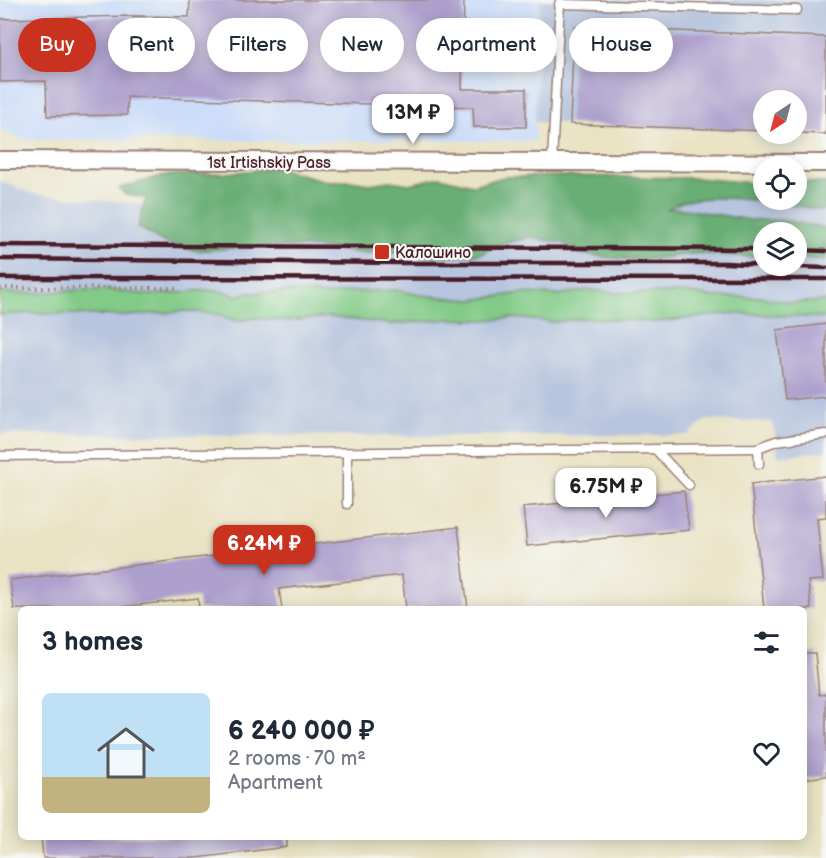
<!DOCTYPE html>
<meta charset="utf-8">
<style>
:root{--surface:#fff;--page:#f6f6f7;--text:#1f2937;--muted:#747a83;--line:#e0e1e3;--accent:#c8321e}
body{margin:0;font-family:"Balsamiq Sans",sans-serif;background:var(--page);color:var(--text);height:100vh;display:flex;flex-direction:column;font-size:22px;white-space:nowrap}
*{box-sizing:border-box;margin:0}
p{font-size:20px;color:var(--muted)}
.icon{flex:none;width:33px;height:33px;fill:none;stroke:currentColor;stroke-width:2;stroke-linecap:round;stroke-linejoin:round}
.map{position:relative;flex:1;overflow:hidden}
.drawer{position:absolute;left:18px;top:606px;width:789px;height:234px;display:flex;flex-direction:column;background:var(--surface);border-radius:9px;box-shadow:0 3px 15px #0003}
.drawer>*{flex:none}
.hud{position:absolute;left:18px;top:18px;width:790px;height:54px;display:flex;gap:12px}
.needle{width:39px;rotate:216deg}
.controls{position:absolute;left:753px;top:90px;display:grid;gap:12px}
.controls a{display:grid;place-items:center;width:54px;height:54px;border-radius:50%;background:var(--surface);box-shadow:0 3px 15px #0003;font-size:30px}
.price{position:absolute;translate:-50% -51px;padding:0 14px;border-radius:12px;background:#fff;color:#222;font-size:20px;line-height:39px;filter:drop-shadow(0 2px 3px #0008)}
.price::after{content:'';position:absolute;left:50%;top:36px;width:18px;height:14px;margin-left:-9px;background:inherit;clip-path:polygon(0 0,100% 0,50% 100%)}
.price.current{background:var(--accent);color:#fff}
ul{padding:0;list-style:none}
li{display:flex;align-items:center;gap:18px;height:150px;padding:0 24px}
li+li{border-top:2px solid var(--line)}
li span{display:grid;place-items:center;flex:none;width:168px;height:120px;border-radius:9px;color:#555}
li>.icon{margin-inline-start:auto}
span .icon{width:72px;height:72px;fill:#fffc;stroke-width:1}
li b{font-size:26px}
h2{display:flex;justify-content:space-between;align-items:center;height:72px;padding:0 24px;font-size:26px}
.pill{padding:0 21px;border-radius:27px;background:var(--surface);box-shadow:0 3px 15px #0003;font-size:21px;line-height:54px}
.pill.current{background:var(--accent);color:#fff}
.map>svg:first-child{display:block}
</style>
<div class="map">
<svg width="826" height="858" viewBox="0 0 826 858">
<rect width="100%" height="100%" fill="#f6f6f2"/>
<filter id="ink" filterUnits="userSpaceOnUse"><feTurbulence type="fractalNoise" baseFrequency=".0167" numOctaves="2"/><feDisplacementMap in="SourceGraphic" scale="12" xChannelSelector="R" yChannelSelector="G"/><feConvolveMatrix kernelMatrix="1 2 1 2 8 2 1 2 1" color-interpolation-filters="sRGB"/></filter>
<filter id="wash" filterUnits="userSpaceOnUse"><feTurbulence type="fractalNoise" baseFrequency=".008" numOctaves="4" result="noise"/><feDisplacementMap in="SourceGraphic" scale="24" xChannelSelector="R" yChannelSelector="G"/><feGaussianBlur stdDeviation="1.35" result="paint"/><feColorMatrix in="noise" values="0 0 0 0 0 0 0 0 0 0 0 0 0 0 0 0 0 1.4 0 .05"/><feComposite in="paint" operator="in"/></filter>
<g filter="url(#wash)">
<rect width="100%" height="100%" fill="#e9e3c4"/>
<polygon fill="#cadcf9" points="0,0 540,0 535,141 23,140 0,130"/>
<g fill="#b7c5de" fill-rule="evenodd">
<polygon points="540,0 826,0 826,134 796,100 764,100 763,131 535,122"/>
<path d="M0 181 34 194 174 207 763 192 764 200H796L826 193V451L778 456 773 422 706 420 688 435 374 436 0 434ZM764 232H796V266H764Z"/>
</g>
<polygon fill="#81ca87" stroke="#667459" stroke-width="1.5" points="74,290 107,290 152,295 207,290 226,292 236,296 246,293 297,292 327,295 348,292 399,290 419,295 471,300 523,293 557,295 590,290 616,293 690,293 711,297 762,297 791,303 826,301 826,318 733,313 657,322 587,318 554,322 513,318 482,320 450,319 391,324 329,317 288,321 256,318 236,321 217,314 185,311 126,316 34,313 0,315 0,293 40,293"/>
<path fill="#68ae74" stroke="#596650" stroke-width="1.5" d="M278 168 330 182 350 181 369 184 389 181 410 184 440 177 473 185 504 177 565 176 697 178 763 184 764 200H796L797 182 826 183V211C793 205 694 186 668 209L678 208 750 220H781L826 228V261L797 257 796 232H764L763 258 699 253 643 260 613 258 581 254 563 243 530 237 498 245 480 254 456 256H424L404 252 359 253 327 248 258 246 197 251 165 243 138 227 146 198 126 195 119 188 165 175 226 173Z"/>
<g id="blocks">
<g fill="#ada0cd">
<polygon points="190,0 464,0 462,89 526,89 526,127 474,127 473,107 127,97 127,115 47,116 46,81 0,82 0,19 133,16 189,17"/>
<polygon points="574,27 826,37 826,134 796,133 796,100 764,100 764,131 570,124"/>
<polygon points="826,324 826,396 785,400 777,330"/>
<polygon points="826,476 826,517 817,518 823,580 808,581 811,609 764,609 751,484"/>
<polygon points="684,491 689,530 527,546 523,507"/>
<polygon points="458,527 468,609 406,609 402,575 279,589 282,609 199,609 198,598 104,609 14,609 10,580"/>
<polygon points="804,653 815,653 819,695 826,694 826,776 804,779"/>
<polygon points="41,837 287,837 287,847 196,858 43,858"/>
</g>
</g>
</g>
<g filter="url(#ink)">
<use href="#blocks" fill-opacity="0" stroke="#9a8178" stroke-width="1.5"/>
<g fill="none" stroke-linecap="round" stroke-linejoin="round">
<g stroke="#9a8178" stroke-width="11">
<g id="lane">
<polyline points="559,4 797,10"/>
<polyline points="552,162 560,1"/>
<polyline points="758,448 759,464"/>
<polyline points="655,449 689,485"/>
<polyline points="347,453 347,504"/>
<polyline points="0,456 758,448 776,441 826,434"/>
</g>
</g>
<g stroke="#9a8178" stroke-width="20">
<polyline id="street" points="0,160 826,163"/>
</g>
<polyline stroke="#9a8178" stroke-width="4" stroke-dasharray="1.5 4.5" stroke-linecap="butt" points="0,288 179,288"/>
<use href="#lane" stroke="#fff" stroke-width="8"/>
<use href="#street" stroke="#fff" stroke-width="16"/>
<g stroke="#4a1f2b" stroke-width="4.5">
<polyline points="0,245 764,249"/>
<polyline points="796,250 826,251"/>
<polyline points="0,259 401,263 726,263 764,265"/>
<polyline points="771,266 826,268"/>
<polyline points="0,278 826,279"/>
</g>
</g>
</g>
<rect fill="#c8321e" stroke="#f6f6f2" stroke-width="2" x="374" y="244" width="16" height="16" rx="3"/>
<g text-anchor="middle" stroke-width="4.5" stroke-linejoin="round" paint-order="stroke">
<g font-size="16" fill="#4a1f2b" stroke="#f6f6f2">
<text x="269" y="168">1st Irtishskiy Pass</text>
</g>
<g font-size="16" fill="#4a1f2b" stroke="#f6f6f2" text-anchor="start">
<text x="395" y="258">Калошино</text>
</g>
</g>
</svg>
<div class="controls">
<a><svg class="needle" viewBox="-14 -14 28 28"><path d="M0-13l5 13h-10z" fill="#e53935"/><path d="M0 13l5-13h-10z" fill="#747a83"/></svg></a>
<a><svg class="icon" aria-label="locate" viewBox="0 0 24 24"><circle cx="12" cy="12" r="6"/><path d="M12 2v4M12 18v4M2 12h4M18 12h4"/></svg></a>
<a><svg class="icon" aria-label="layers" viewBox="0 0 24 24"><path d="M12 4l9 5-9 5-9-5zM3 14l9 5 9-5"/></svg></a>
</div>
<b class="price" style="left:413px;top:145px">13M ₽</b>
<b class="price" style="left:606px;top:519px">6.75M ₽</b>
<b class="price current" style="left:264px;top:576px">6.24M ₽</b>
<div class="hud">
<a class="pill current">Buy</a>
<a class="pill">Rent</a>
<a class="pill">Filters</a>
<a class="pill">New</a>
<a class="pill">Apartment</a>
<a class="pill">House</a>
</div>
<section class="drawer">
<h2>3 homes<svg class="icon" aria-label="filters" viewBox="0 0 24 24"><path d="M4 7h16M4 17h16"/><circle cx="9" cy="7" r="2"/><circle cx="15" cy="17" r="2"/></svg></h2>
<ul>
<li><span style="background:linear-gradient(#bfe0f5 70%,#c2b280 0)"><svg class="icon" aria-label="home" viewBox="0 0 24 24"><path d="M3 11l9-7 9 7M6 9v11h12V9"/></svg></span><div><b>6 240 000 ₽</b><p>2 rooms · 70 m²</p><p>Apartment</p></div><svg class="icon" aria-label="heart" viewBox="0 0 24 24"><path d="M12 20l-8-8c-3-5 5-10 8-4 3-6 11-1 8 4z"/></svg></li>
</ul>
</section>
</div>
